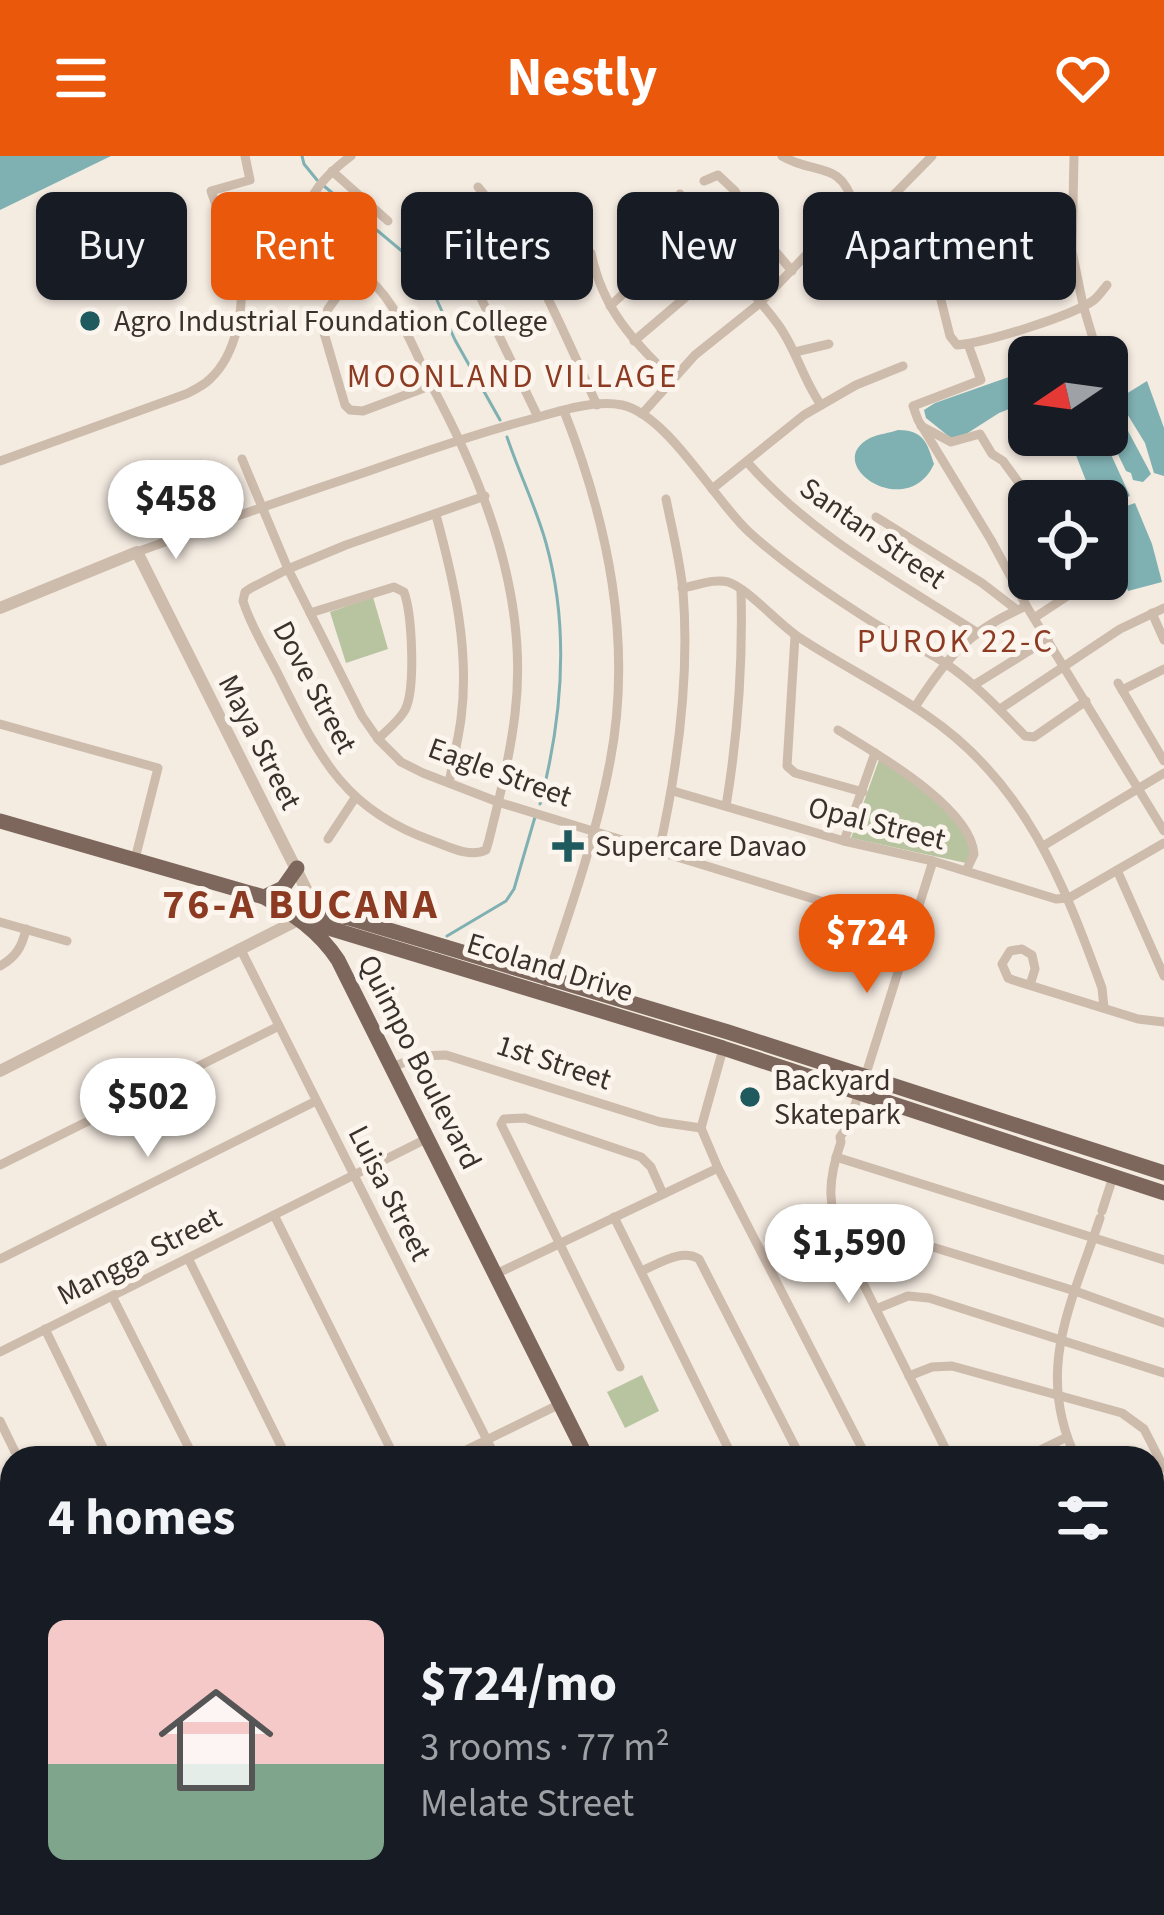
<!DOCTYPE html>
<meta charset="utf-8">
<style>
:root{--surface:#171b24;--page:#20242c;--text:#f1f3f6;--muted:#9ea1a6;--accent:#ea580c}
body{margin:0;font-family:"Source Sans 3",sans-serif;background:var(--page);color:var(--text);height:100vh;display:flex;flex-direction:column;font-size:45px;white-space:nowrap}
*{box-sizing:border-box;margin:0}
p{font-size:39px;color:var(--muted)}
.icon{flex:none;width:66px;height:66px;fill:none;stroke:currentColor;stroke-width:2;stroke-linecap:round;stroke-linejoin:round}
.map{position:relative;flex:1;overflow:hidden}
.sheet{position:absolute;left:0px;top:1290px;width:1164px;height:471px;display:flex;flex-direction:column;background:var(--surface);border-radius:36px 36px 0 0;box-shadow:0 3px 9px #0004}
.sheet>*{flex:none}
.banner{position:absolute;left:36px;top:36px;width:1092px;height:108px;display:flex;gap:24px}
.needle{width:78px;rotate:257deg}
.tools{position:absolute;left:1008px;top:180px;display:grid;gap:24px}
.tools a{display:grid;place-items:center;width:120px;height:120px;border-radius:18px;background:var(--surface);box-shadow:0 3px 9px #0004;font-size:60px}
.price{position:absolute;translate:-50% -102px;padding:0 27px;border-radius:42px;background:#fff;color:#222;font-size:39px;line-height:78px;filter:drop-shadow(0 3px 6px #0008)}
.price::after{content:'';position:absolute;left:50%;top:72px;width:36px;height:27px;margin-left:-18px;background:inherit;clip-path:polygon(0 0,100% 0,50% 100%)}
.price.current{background:var(--accent);color:#fff}
ul{padding:0;list-style:none}
li{display:flex;align-items:center;gap:36px;height:300px;padding:0 48px}
li span{display:grid;place-items:center;flex:none;width:336px;height:240px;border-radius:18px;color:#555}
li>.icon{margin-inline-start:auto}
span .icon{width:144px;height:144px;fill:#fffc;stroke-width:1}
li b{font-size:51px}
h2{display:flex;justify-content:space-between;align-items:center;height:144px;padding:0 48px;font-size:51px}
.pill{padding:0 42px;border-radius:18px;background:var(--surface);box-shadow:0 3px 9px #0004;font-size:42px;line-height:108px}
.pill.current{background:var(--accent);color:#fff}
header{display:flex;justify-content:space-between;align-items:center;height:156px;padding:0 48px;background:var(--accent);color:#fff;font-size:54px;font-weight:700}
.map>svg:first-child{display:block}
</style>
<header><svg class="icon" aria-label="menu" viewBox="0 0 24 24"><path d="M4 6h16M4 12h16M4 18h16"/></svg>Nestly<svg class="icon" aria-label="heart" viewBox="0 0 24 24"><path d="M12 20l-8-8c-3-5 5-10 8-4 3-6 11-1 8 4z"/></svg></header>
<div class="map">
<svg width="1164" height="1759" viewBox="0 0 1164 1759">
<rect width="100%" height="100%" fill="#f4ebe1"/>
<g fill="#b8c4a0">
<polygon points="373,441 388,493 346,507 330,456"/>
<path d="M880 601C911 625 958 656 972 693L966 707 851 682Z"/>
<polygon points="642,1219 659,1255 625,1272 607,1236"/>
<polygon points="25,1749 205,1749 185,1759 30,1759"/>
</g>
<g fill="#7fb0b2">
<polygon points="0,0 111,0 0,54"/>
<polygon points="1029,214 1029,245 999,257 963,280 951,282 926,262 924,254 935,247"/>
<polygon points="1147,225 1164,272 1164,320 1154,317 1145,287 1118,243"/>
<polygon points="1112,245 1151,318 1143,326 1133,324 1131,317 1126,315 1107,276 1107,248"/>
<path d="M898 274C923 274 927 286 934 308 907 367 820 308 870 282 878 278 890 277 898 274Z"/>
<polygon points="1068,279 1102,279 1130,340 1107,351 1107,345 1094,345"/>
<polygon points="1135,347 1152,388 1162,426 1128,435 1107,377 1107,357"/>
</g>
<g fill="none" stroke-linecap="round" stroke-linejoin="round">
<g stroke="#7fb0b2" stroke-width="3">
<polyline points="302,0 304,8 317,24"/>
<polyline points="324,30 415,106 426,120 455,184 500,264"/>
<path d="M507 281C519 317 536 351 546 387 570 473 562 564 540 648"/>
<polyline points="447,780 506,745 514,733 535,661"/>
</g>
<g stroke="#cdbbac" stroke-width="9">
<path d="M351 0C327 18 306 39 303 69L309 77C339 98 371 118 391 149 408 175 419 205 433 232 486 331 529 443 515 558 510 601 499 643 489 684L486 694C469 702 450 691 433 685 343 654 319 600 279 520 267 496 251 471 243 445L245 436 251 432 288 413 346 389 485 340"/>
<path d="M782 0C816 20 840 3 854 49"/>
<polyline points="1074,0 1072,95 1083,149 1097,196"/>
<polyline points="332,15 388,65"/>
<polyline points="704,25 718,19 735,35 759,76 792,115"/>
<path d="M478 31C531 94 563 175 597 249"/>
<path d="M680 38C702 89 744 123 777 167 796 192 802 222 821 249"/>
<path d="M854 49 876 57 924 99 938 132 950 180 957 189C985 187 1072 160 1094 144 1099 140 1103 134 1107 129"/>
<polyline points="876,57 932,0"/>
<polyline points="430,66 478,136 538,261"/>
<path d="M591 97C603 154 632 183 672 223"/>
<polyline points="358,112 328,153 322,170 345,249 350,254 363,255 432,229"/>
<polyline points="938,132 981,111"/>
<polyline points="852,133 876,130 928,105"/>
<polyline points="478,136 530,107"/>
<polyline points="610,150 696,71"/>
<polyline points="634,185 727,106"/>
<polyline points="968,188 981,224 913,250 918,264 991,384 1027,451 1164,675"/>
<polyline points="795,196 829,188"/>
<polyline points="642,258 695,199 760,147 854,49"/>
<polyline points="921,270 951,286 980,278 992,298 1003,305 1032,345"/>
<polyline points="242,303 288,413 362,560 378,583 401,606 423,617 498,646 912,773"/>
<path d="M0 305 186 238C194 234 203 230 210 223 236 199 246 150 239 116 233 89 220 61 211 35L250 24 245 0"/>
<path d="M748 307C812 380 897 425 978 477"/>
<polyline points="712,333 804,259 856,229 903,210"/>
<path d="M436 359C454 425 470 494 461 563 458 584 453 606 449 627"/>
<polyline points="876,361 982,427 1017,454"/>
<path d="M137 396C214 368 291 341 369 315 420 297 472 279 524 265 554 257 592 243 622 249 668 259 714 344 749 376 786 410 831 440 874 467 897 481 922 492 945 507 976 528 1000 554 1025 580L1034 581 1086 545"/>
<path d="M682 432C696 430 714 422 728 426 748 432 780 470 800 482 841 509 886 531 926 559 1025 626 1063 725 1102 832L1104 852"/>
<path d="M310 457 394 431 404 436C412 458 416 533 405 554 399 565 387 574 378 583"/>
<polyline points="1152,457 1164,484"/>
<polyline points="1034,462 1093,423"/>
<polyline points="795,480 787,610 795,617 863,636"/>
<polyline points="1118,527 1164,605"/>
<polyline points="974,529 1048,483"/>
<polyline points="1122,534 1164,513"/>
<path d="M915 551C946 503 967 476 1022 452"/>
<polyline points="1000,553 1120,473 1164,452"/>
<polyline points="0,568 158,612 135,703"/>
<path d="M838 574C875 597 971 651 974 698L966 715"/>
<polyline points="673,635 844,685 933,705 1056,743 1069,742 1164,687"/>
<path d="M726 650C738 578 743 508 741 434"/>
<polyline points="328,683 355,642"/>
<polyline points="844,685 875,597"/>
<polyline points="1043,690 1164,617"/>
<path d="M659 695C678 610 690 522 683 435 680 404 672 373 666 343"/>
<polyline points="1117,714 1164,820"/>
<polyline points="0,766 67,785"/>
<polyline points="241,794 496,1302"/>
<path d="M0 810C16 801 22 791 26 773"/>
<path d="M546 826C570 754 596 681 610 606 633 486 608 367 564 255"/>
<polyline points="1030,829 1035,813 1032,799 1022,793 1010,795 1002,808 1008,822 1013,824 1138,863 1164,866"/>
<polyline points="723,893 701,972 718,1012 867,1302"/>
<polyline points="392,911 421,900 446,899 660,966 701,972"/>
<polyline points="865,921 933,705"/>
<path d="M847 971 840 981 841 986C827 1026 827 1050 844 1089L950 1302"/>
<polyline points="847,972 859,937"/>
<polyline points="836,1001 1164,1104"/>
<polyline points="0,1009 279,870"/>
<polyline points="1102,1055 1113,1021"/>
<polyline points="274,1059 395,1302"/>
<polyline points="614,1061 733,1302"/>
<polyline points="844,1089 869,1079 897,1080 1075,1135 1164,1167"/>
<polyline points="188,1102 287,1302"/>
<polyline points="0,1103 316,945"/>
<path d="M641 1115C659 1108 681 1092 699 1103L801 1302"/>
<polyline points="496,1118 718,1012"/>
<polyline points="112,1140 194,1302"/>
<polyline points="876,1153 908,1140 929,1142 1164,1217"/>
<polyline points="45,1173 108,1302"/>
<polyline points="0,1196 428,982"/>
<polyline points="620,1211 501,968 504,963 525,962 641,1001 651,1011 663,1038"/>
<polyline points="909,1220 932,1211 952,1210 1122,1257 1144,1273 1164,1312"/>
<polyline points="0,1265 18,1302"/>
<polyline points="450,1302 560,1248"/>
<polyline points="1024,1302 1067,1281"/>
<path d="M1076 1302C1034 1214 1072 1147 1100 1062"/>
<polyline points="1152,1399 1164,1393"/>
<polyline points="1152,1454 1164,1478"/>
<polyline points="0,1455 12,1479"/>
<polyline points="1152,1508 1164,1502"/>
<polyline points="0,1523 12,1518"/>
<polyline points="1152,1569 1164,1564"/>
<polyline points="0,1712 12,1737"/>
<polyline points="18,1749 23,1759"/>
<polyline points="416,1749 421,1759"/>
<polyline points="509,1749 514,1759"/>
<polyline points="718,1749 723,1759"/>
<polyline points="887,1749 892,1759"/>
<polyline points="196,1759 216,1749"/>
<polyline points="382,1759 402,1749"/>
</g>
<g stroke="#cdbbac" stroke-width="12">
<polyline points="0,452 137,396 320,761"/>
<polyline points="0,915 300,763"/>
</g>
<g stroke="#a18a7d" stroke-width="14">
<polyline points="1152,1655 1164,1649"/>
<polyline points="1152,1670 1164,1664"/>
<polyline points="944,1759 964,1749"/>
<polyline points="970,1759 990,1749"/>
</g>
<g stroke="#7d675c" stroke-width="15">
<path d="M0 665 264 741C293 758 319 775 338 804L587 1302"/>
<polyline points="264,741 283,732 297,712"/>
<polyline points="300,763 319,758 349,762 728,876 1164,1017"/>
<polyline points="309,766 723,892 1164,1037"/>
<polyline points="809,1749 814,1759"/>
</g>
</g>
<g fill="#1f5a5e" stroke="#fbf5ee" stroke-width="4.5">
<circle cx="90" cy="165" r="12"/>
<path d="M562 672h12v12h12v12h-12v12h-12v-12h-12v-12h12z"/>
<circle cx="750" cy="941" r="12"/>
</g>
<g text-anchor="middle" stroke-width="10" stroke-linejoin="round" paint-order="stroke">
<g font-size="30" fill="#3b302b" stroke="#fbf5ee" text-anchor="start">
<text x="114" y="175">Agro Industrial Foundation College</text>
<text x="595" y="700">Supercare Davao</text>
<text x="774" y="934">Backyard<tspan x="774" dy="34">Skatepark</tspan></text>
</g>
<g font-size="30" fill="#3b302b" stroke="#fbf5ee">
<text transform="translate(873 377) rotate(35)" y="10">Santan Street</text>
<text transform="translate(315 531) rotate(62)" y="10">Dove Street</text>
<text transform="translate(260 586) rotate(63)" y="10">Maya Street</text>
<text transform="translate(500 616) rotate(20)" y="10">Eagle Street</text>
<text transform="translate(877 667) rotate(14)" y="10">Opal Street</text>
<text transform="translate(550 811) rotate(17)" y="10">Ecoland Drive</text>
<text transform="translate(420 906) rotate(63)" y="10">Quimpo Boulevard</text>
<text transform="translate(554 906) rotate(18)" y="10">1st Street</text>
<text transform="translate(390 1037) rotate(63)" y="10">Luisa Street</text>
<text transform="translate(139 1100) rotate(-27)" y="10">Mangga Street</text>
</g>
<g font-size="33" letter-spacing="3" fill="#8c3b22" stroke="#fbf5ee">
<text x="513" y="231">MOONLAND VILLAGE</text>
<text x="956" y="496">PUROK 22-C</text>
</g>
<g font-size="42" font-weight="bold" letter-spacing="3" fill="#8c3b22" stroke="#fbf5ee">
<text x="301" y="762">76-A BUCANA</text>
</g>
</g>
</svg>
<div class="tools">
<a><svg class="needle" viewBox="-14 -14 28 28"><path d="M0-13l5 13h-10z" fill="#e53935"/><path d="M0 13l5-13h-10z" fill="#9ea1a6"/></svg></a>
<a><svg class="icon" aria-label="locate" viewBox="0 0 24 24"><circle cx="12" cy="12" r="6"/><path d="M12 2v4M12 18v4M2 12h4M18 12h4"/></svg></a>
</div>
<b class="price" style="left:176px;top:406px">$458</b>
<b class="price current" style="left:867px;top:840px">$724</b>
<b class="price" style="left:148px;top:1004px">$502</b>
<b class="price" style="left:849px;top:1150px">$1,590</b>
<div class="banner">
<a class="pill">Buy</a>
<a class="pill current">Rent</a>
<a class="pill">Filters</a>
<a class="pill">New</a>
<a class="pill">Apartment</a>
</div>
<section class="sheet">
<h2>4 homes<svg class="icon" aria-label="filters" viewBox="0 0 24 24"><path d="M4 7h16M4 17h16"/><circle cx="9" cy="7" r="2"/><circle cx="15" cy="17" r="2"/></svg></h2>
<ul>
<li><span style="background:linear-gradient(#f6c9c9 60%,#7fa58c 0)"><svg class="icon" aria-label="home" viewBox="0 0 24 24"><path d="M3 11l9-7 9 7M6 9v11h12V9"/></svg></span><div><b>$724/mo</b><p>3 rooms · 77 m²</p><p>Melate Street</p></div></li>
</ul>
</section>
</div>
